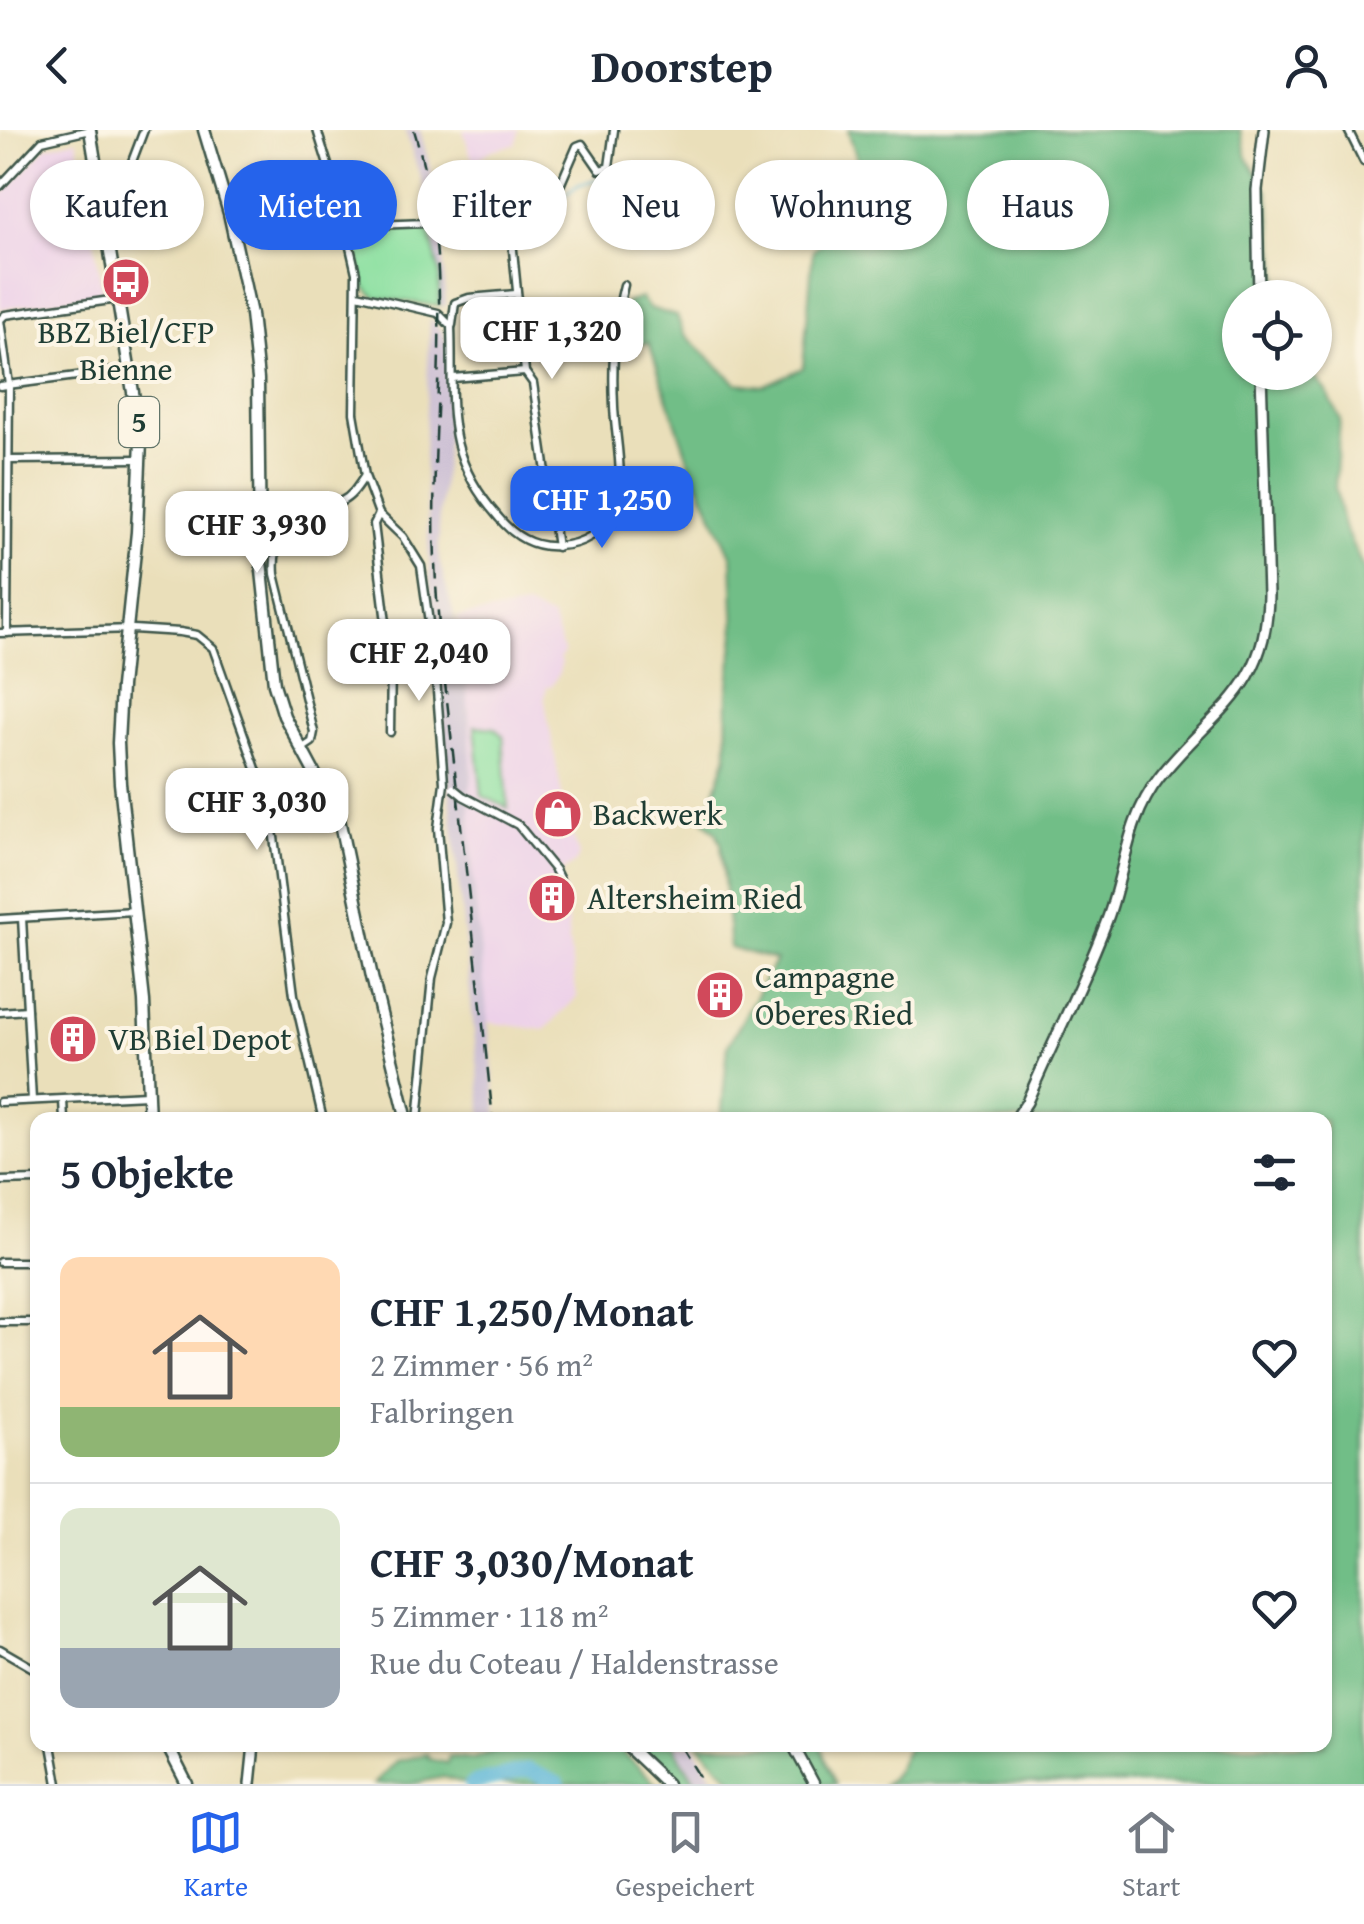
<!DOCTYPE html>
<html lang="de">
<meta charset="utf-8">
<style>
:root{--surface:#fff;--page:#f2f2f3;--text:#1f2937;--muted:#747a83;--line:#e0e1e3;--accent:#2563eb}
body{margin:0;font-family:"Gentium Book Plus",serif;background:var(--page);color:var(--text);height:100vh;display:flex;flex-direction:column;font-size:38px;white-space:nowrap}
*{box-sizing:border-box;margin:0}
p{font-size:32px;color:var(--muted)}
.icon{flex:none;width:55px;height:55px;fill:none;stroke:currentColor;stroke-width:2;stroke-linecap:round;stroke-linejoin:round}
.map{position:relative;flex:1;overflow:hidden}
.panel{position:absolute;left:30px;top:982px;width:1302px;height:640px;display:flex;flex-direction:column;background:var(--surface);border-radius:20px;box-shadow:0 2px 8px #0004}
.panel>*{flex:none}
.banner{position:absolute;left:30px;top:30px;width:1305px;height:90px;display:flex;gap:20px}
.tools{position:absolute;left:1222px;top:150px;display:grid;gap:20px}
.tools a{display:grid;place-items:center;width:110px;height:110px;border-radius:50%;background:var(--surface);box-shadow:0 2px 8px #0004;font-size:50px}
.price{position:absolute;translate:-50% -85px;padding:0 22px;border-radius:20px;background:#fff;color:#222;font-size:32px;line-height:65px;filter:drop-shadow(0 2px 5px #0008)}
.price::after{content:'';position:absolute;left:50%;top:60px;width:30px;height:22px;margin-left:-15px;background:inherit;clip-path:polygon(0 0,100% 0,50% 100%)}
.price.current{background:var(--accent);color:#fff}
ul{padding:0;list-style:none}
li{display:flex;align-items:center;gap:30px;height:250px;padding:0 30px}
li+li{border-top:2px solid var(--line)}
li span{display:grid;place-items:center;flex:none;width:280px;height:200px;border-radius:20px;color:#555}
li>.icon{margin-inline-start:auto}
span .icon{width:120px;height:120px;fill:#fffc;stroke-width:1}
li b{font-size:42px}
h2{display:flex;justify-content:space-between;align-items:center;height:120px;padding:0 30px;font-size:42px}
.tag{padding:0 35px;border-radius:45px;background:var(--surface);box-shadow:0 2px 8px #0004;font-size:35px;line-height:90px}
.tag.current{background:var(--accent);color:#fff}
header{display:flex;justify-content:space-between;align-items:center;height:130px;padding:0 30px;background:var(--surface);font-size:45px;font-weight:800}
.menu{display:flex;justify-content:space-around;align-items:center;height:140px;border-top:2px solid var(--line);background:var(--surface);font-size:28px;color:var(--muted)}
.menu a{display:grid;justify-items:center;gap:5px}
.menu .current{color:var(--accent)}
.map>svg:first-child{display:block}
</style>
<header><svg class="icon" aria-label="back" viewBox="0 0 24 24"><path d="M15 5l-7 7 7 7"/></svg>Doorstep<svg class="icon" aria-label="person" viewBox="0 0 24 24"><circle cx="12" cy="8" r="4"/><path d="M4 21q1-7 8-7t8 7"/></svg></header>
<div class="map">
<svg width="1364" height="1654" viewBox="0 0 1364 1654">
<rect width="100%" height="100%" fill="#fcf5e5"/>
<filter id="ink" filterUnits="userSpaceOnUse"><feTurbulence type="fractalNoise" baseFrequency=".01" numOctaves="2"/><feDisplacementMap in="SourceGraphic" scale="20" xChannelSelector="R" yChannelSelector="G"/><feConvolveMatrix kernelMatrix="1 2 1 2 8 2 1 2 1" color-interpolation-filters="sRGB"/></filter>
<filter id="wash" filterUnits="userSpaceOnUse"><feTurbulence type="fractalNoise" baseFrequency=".0048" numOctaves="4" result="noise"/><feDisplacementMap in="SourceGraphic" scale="40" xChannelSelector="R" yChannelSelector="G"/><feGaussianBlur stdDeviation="2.25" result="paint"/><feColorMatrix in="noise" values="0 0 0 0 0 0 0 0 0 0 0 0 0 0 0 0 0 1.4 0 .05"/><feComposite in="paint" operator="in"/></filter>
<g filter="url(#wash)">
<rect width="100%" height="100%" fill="#eadfba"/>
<g fill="#edd1e9">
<polygon points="463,0 519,0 516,14 492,20 473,33"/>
<polygon points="77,9 103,164 0,179 0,67 46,17"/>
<polygon points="526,477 552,488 564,523 559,529 562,532 558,545 552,556 547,557 544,567 564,677 579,725 576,732 558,745 565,760 569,813 577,867 545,900 487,892 473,747 469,662 472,649 469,584 457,487"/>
</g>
<g fill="#ccbfd4">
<polygon points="405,0 420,0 434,52 440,82 446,176 439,176 434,112 422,53"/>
<polygon points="430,188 444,203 448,220 447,309 439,390 439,430 463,518 469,584 472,649 469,662 473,747 498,990 483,990 432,490 424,323"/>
<polygon points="673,1615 694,1615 718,1654 697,1654"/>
</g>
<g fill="#8ce0a1" stroke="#568e6a" stroke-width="2.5">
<polygon points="428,95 439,142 439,176 375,167 363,155 353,101"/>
<polygon points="475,596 494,598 503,606 508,678 482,666"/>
</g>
<g fill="#71be87" stroke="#487e5e" stroke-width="2.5">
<path d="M848 0H1240L1247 27 1268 62 1281 167 1240 168V242L1311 243 1327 262 1340 289 1335 357 1344 397 1364 440V1654H883C899 1644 899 1629 910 1615H1325V990H721L728 916 776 830 730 818 721 713 716 702 705 691 727 626 728 562 735 505 732 427 691 337 649 213 620 217 626 173 641 168 649 178 677 186 684 204 736 253 763 256 803 238 813 121 831 102H852L862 45Z"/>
<polygon points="493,1615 614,1615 657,1654 466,1654 444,1647 411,1654 374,1654 396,1631 427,1624 429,1629 447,1633 449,1626 473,1629 494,1621"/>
<polygon points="634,1615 673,1615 697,1654 673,1654"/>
<path d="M699 1615H821C824 1631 830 1639 835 1654H737Z"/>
</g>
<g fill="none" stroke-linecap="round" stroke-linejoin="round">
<polyline stroke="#59b5d7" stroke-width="2.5" points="559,70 578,55 597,49"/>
<polyline stroke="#59b5d7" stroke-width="15" points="472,1654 528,1640 558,1654"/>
</g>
</g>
<g filter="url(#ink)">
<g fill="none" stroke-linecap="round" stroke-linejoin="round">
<g stroke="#3d5548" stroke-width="11">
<g id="street">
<polyline points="317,0 339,70 356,143 354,283 365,346 379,384 403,407 421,436 435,535 444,653 438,698 446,793 432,848 418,990"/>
<polyline points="1348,0 1364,32"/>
<polyline points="0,56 42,11 90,0"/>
<polyline points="106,85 120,63 144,0"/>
<polyline points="346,96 507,90 533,84 555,67 577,16 582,14 600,40 609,37 614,0"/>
<polyline points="508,100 512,110 525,242 533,253 557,417"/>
<path d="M357 164 438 183 451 196C454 276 441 323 499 388 514 406 534 418 558 416 582 415 602 403 613 381 627 351 615 309 614 276 612 236 614 194 624 155"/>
<polyline points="452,195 455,173 469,168 516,164"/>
<polyline points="453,248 525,242"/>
<polyline points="0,256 130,239"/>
<polyline points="9,330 139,329"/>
<polyline points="379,384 374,394 391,534 390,602"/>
<polyline points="0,503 133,499 180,502 197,505 213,518 265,664 274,707 294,865 323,990"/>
<polyline points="7,503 9,255 0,190 5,185 118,169"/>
<path d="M303 618 312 612 314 602 275 444C273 422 280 390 303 382 316 377 331 378 342 371 352 366 358 356 364 347"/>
<polyline points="463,666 518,695 555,740 565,760"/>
<polyline points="22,788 32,970"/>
<polyline points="0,789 134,781"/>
<polyline points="0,882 27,880"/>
<polyline points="63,970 64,990"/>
<polyline points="0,972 147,965"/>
<polyline points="0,1051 38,1050"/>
<polyline points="0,1132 38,1132"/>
<polyline points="0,1192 38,1192"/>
<polyline points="0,1519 38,1541"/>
<polyline points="51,1615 58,1654"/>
<polyline points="451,1615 469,1619 487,1615"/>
</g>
</g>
<g stroke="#3d5548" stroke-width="14">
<g id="secondary">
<polyline points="1259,168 1257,60 1264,0"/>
<path d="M1015 990 1027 972C1053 911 1084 852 1107 790 1125 743 1126 690 1159 648 1211 581 1267 563 1268 465L1261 242"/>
<polyline points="793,1615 814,1654"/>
<polyline points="250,1654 254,1615"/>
</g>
</g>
<g stroke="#3d5548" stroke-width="15">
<g id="primary">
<polyline points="90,0 141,311 137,402 121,557 118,613 120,653 144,871 149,990"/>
<polyline points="204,0 229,83 251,184 258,249 260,422 274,554 284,586 339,689 372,847 407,990"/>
<polyline points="167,1615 187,1654"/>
<polyline points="626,1615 667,1654"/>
</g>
</g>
<use href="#street" stroke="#fff" stroke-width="6"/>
<use href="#secondary" stroke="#fff" stroke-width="9"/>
<use href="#primary" stroke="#fff" stroke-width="10"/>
<g stroke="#1f3d34" stroke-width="2.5" stroke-dasharray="15 8" stroke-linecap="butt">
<path d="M414 0C459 148 429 280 435 430 437 501 448 572 455 642 468 758 481 874 493 990"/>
<polyline points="680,1615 704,1654"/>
</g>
<g stroke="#3d5548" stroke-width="11" stroke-linecap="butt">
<polyline id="street-bridge" points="453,658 463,666"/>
</g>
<use href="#street-bridge" stroke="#fff" stroke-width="6"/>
</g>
</g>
<defs>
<g id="bus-disc" transform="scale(2.5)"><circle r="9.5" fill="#d1495b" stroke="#fcf5e5"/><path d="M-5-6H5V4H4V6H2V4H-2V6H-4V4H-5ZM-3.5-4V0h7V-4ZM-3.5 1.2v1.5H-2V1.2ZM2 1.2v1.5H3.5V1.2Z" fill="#fff"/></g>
<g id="shop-disc" transform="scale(2.5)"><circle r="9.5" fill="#d1495b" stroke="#fcf5e5"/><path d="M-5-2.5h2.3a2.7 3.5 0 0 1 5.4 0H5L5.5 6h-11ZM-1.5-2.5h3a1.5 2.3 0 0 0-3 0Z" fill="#fff"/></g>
<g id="building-disc" transform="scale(2.5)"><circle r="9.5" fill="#d1495b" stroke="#fcf5e5"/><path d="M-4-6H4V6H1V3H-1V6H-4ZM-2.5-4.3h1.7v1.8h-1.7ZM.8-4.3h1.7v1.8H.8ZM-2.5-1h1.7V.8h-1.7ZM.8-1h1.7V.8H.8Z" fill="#fff"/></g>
</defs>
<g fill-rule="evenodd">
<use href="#bus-disc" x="126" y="152"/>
<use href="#shop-disc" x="558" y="684"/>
<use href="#building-disc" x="552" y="768"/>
<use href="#building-disc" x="720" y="865"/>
<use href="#building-disc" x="73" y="909"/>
</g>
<g text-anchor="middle" stroke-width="8" stroke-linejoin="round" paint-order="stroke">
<rect fill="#fcf5e5" stroke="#617469" stroke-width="2.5" x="119" y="267" width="40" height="50" rx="8"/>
<g font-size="30" font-weight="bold" fill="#1f3d34">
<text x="139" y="302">5</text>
</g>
<g font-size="32" fill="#1f3d34" stroke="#fcf5e5" text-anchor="start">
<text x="126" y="213" text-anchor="middle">BBZ Biel/CFP<tspan x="126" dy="37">Bienne</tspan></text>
<text x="593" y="695">Backwerk</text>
<text x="587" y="779">Altersheim Ried</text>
<text x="755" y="858">Campagne<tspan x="755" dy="37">Oberes Ried</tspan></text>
<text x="108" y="920">VB Biel Depot</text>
</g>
</g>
</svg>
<div class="tools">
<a><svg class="icon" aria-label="locate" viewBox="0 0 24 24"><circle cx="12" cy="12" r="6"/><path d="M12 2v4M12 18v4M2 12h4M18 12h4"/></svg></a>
</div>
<b class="price" style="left:552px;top:252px">CHF 1,320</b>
<b class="price current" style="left:602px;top:421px">CHF 1,250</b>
<b class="price" style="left:257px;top:446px">CHF 3,930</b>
<b class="price" style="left:419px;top:574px">CHF 2,040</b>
<b class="price" style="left:257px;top:723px">CHF 3,030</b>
<div class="banner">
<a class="tag">Kaufen</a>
<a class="tag current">Mieten</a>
<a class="tag">Filter</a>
<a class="tag">Neu</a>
<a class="tag">Wohnung</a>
<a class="tag">Haus</a>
</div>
<section class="panel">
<h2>5 Objekte<svg class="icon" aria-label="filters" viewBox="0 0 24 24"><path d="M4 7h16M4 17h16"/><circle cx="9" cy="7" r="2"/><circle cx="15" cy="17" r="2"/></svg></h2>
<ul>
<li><span style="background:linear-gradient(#ffd9b3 75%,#8fb573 0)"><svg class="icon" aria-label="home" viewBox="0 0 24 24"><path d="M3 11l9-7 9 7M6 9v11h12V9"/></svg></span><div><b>CHF 1,250/Monat</b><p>2 Zimmer · 56 m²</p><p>Falbringen</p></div><svg class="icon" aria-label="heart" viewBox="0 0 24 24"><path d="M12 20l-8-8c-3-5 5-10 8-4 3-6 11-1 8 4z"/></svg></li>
<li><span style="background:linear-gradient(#dfe7d0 70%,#9aa5b1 0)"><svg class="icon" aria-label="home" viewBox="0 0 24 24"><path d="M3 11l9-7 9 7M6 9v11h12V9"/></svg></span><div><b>CHF 3,030/Monat</b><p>5 Zimmer · 118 m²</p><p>Rue du Coteau / Haldenstrasse</p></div><svg class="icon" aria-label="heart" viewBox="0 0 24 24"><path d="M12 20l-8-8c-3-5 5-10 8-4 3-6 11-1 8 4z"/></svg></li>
</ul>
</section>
</div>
<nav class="menu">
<a class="current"><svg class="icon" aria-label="map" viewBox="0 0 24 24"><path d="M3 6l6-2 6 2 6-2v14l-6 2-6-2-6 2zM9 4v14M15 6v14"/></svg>Karte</a>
<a><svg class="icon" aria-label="saved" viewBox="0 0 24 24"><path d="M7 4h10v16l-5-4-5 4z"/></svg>Gespeichert</a>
<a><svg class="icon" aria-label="home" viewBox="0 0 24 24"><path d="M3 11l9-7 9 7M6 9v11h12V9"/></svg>Start</a>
</nav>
